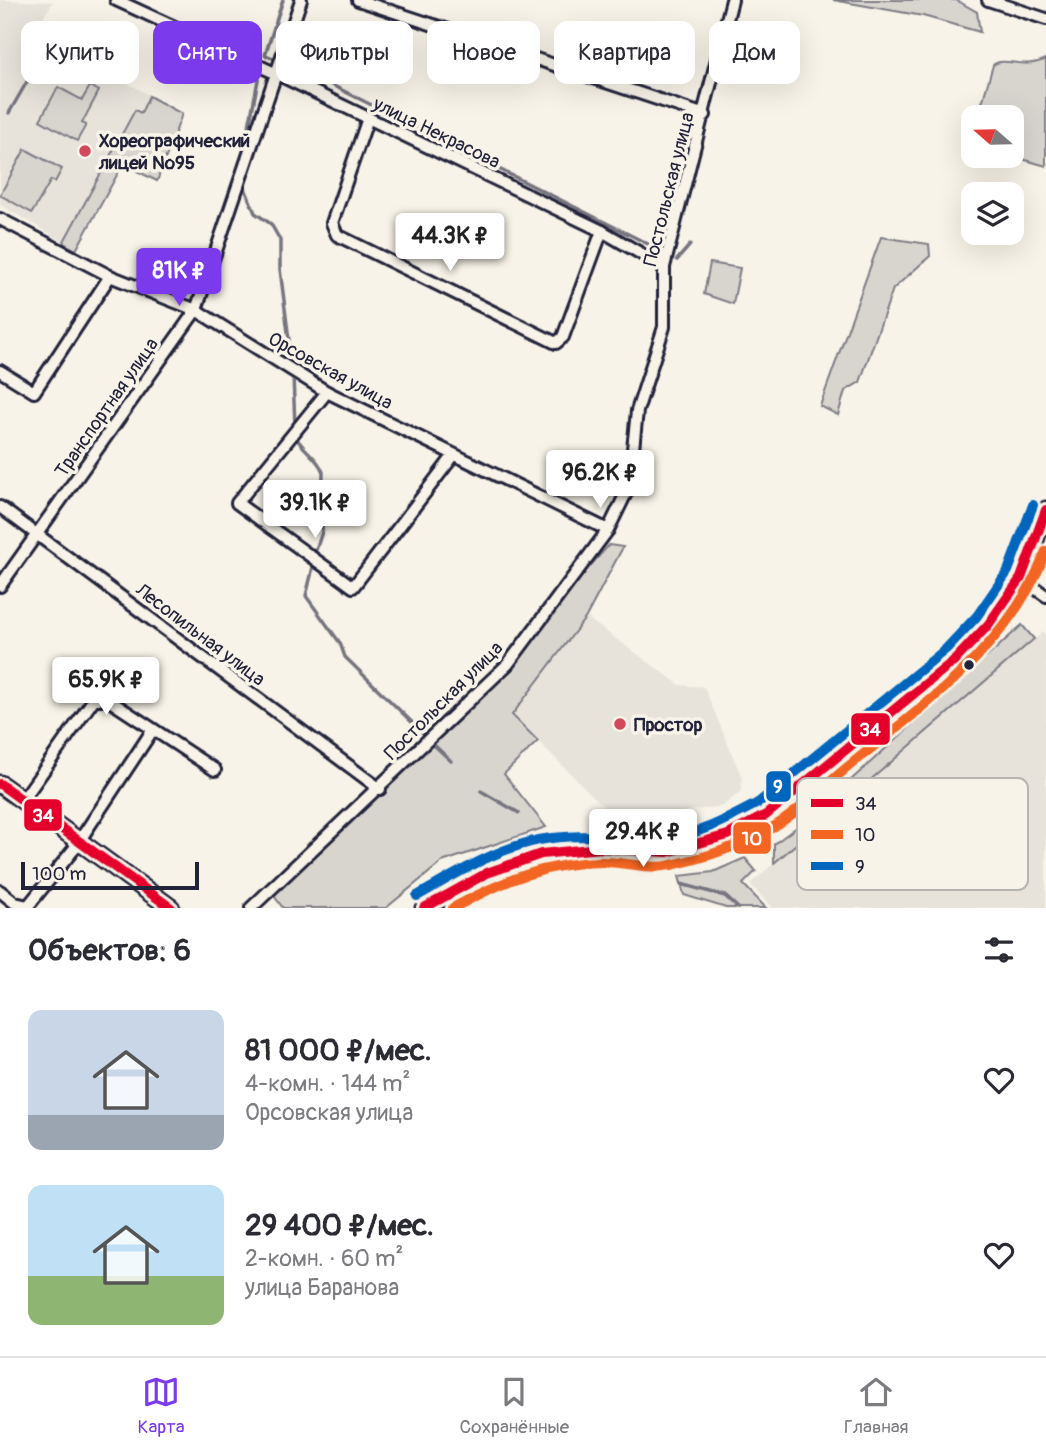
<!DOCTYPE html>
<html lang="ru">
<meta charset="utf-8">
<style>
:root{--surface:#fff;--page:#f7f7f7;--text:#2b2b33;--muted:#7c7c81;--line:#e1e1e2;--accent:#7c3aed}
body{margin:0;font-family:Pangolin,sans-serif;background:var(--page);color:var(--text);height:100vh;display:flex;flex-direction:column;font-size:26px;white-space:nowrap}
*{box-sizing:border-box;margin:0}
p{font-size:23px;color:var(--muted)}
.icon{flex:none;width:38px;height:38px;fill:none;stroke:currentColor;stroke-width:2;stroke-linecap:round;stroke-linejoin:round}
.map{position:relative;height:908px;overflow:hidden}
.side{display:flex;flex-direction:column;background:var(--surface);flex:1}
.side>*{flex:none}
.guide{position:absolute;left:21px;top:21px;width:1004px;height:63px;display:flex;gap:14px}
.needle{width:46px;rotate:290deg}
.controls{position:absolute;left:961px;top:105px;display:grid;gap:14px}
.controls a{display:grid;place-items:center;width:63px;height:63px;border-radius:14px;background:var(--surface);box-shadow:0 7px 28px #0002;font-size:35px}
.scale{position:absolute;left:21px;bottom:18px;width:178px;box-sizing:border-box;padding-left:7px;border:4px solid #22223b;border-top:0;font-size:19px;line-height:24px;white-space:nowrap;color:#22223b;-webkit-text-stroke:5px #f7f3e8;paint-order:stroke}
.price{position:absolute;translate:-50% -60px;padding:0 16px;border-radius:7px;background:#fff;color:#222;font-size:23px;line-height:46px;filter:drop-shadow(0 2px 4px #0008)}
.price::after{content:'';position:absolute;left:50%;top:42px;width:21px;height:16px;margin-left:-10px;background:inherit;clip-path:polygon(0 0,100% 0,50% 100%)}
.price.selected{background:var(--accent);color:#fff}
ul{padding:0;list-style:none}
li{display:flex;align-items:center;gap:21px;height:175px;padding:0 28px}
li span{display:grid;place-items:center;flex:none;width:196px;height:140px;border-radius:14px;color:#555}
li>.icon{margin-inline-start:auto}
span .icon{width:84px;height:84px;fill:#fffc;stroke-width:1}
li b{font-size:30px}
h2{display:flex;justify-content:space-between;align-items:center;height:84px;padding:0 28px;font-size:30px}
.tag{padding:0 24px;border-radius:14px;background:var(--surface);box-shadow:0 7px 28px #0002;font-size:24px;line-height:63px}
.tag.selected{background:var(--accent);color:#fff}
.tab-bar{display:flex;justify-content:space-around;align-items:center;height:98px;border-top:2px solid var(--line);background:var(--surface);font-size:19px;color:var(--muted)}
.tab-bar a{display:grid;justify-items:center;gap:4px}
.tab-bar .selected{color:var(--accent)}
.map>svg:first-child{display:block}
</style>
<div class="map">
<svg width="1046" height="908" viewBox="0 0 1046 908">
<rect width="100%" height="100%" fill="#f7f3e8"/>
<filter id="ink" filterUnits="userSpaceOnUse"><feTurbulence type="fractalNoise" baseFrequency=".0143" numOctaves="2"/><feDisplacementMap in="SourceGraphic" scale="14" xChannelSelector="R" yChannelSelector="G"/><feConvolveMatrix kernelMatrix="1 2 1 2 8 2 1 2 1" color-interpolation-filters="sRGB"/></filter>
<g filter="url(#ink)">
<g fill="#e7e3db">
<polygon points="0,0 53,2 34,31 126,77 124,81 183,114 158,182 123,165 78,250 0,205"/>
<polygon points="586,617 680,685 704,687 742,778 741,791 723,806 618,821 512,715"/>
<polygon points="1043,632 1046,635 1046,908 772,908 750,884"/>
</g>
<g fill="#d8d5cf" stroke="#7d7c85" stroke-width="2">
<polygon points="833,0 956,0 977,12 980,32 923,16"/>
<path d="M1046 59V166L1011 156 1012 117H978L993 65C1004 56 1024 70 1046 59Z"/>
<polygon points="90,86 99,91 82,123 86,125 77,141 40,120 58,87 82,100"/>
<polygon points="149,96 182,114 157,181 123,164 76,250 63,243 135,110 141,113"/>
<polygon points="25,149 62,169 55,182 51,180 32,213 0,195"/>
<polygon points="881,237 929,244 930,256 893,289 860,382 845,391 838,415 820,406"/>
<polygon points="710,263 740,268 733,304 704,294"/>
<polygon points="609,545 623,547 586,617 512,715 538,741 504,774 546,827 442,862 386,908 283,908 272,893 454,718"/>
<polygon points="1022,625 1034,639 774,863 774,844 809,818"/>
<polygon points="745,858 756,871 743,884 766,908 726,908 684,895 679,876 713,872"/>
</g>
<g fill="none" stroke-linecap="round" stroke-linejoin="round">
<g stroke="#76747f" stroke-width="3.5">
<polyline points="278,60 265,55 283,0"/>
<polyline points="292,65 662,251"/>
<polyline points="9,113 48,45"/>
<polyline points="243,157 259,75"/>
<polyline points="242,181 255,213 271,224 280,240 280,269 292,364"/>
<polyline points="677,260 690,245"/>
<polyline points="293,375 295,427"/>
<path d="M294 434C301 449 318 457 323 472L322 532 315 553"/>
<polyline points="314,563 306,596 340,643 345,657 425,735"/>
<polyline points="433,744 451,761"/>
<polyline points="481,791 519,813"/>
<polyline points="681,884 725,896 738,908"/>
</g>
<g stroke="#22223b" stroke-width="16">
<g id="street">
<polyline points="116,0 277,74 602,231 664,267"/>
<polyline points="358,0 705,115"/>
<polyline points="988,0 1046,19"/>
<polyline points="368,118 332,223 337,235 556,343 563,337 602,231"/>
<polyline points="0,219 110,276 196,310 327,392 608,530"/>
<polyline points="0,371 34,392 110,276"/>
<polyline points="327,392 237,503 353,587 454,455"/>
<polyline points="0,507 380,789"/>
<polyline points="1021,578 1046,596"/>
<polyline points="0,586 196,310 301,0"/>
<polyline points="22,801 94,699 107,699 215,770"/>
<polyline points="0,891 15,903 28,906 74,849 152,731"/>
<polyline points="251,908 508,664 608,530 629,487 637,411 664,327 664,267 732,0"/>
</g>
</g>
<g stroke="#22223b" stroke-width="21">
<g id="secondary">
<polyline points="0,784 171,908"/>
<polyline points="424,908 487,873 541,854 601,848 667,852 728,835 766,815 908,700 956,659 988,625 1021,578 1046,510"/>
</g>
</g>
<use href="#street" stroke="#f7f3e8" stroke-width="10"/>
<use href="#secondary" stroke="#f7f3e8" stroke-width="16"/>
<g stroke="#f7f3e8" stroke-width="16">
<g id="bus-1">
<polyline points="0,784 171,908"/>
<polyline points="424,908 487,873 541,854 601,848 667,852 728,835 766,815 956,659 988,625 1021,578 1046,510"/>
</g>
</g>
<g stroke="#f7f3e8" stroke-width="16">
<path id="bus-2" d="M453 908C500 882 547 862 603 862 625 862 650 870 671 865 706 858 739 846 770 829 798 813 824 786 849 766 925 704 1011 646 1046 551"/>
</g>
<g stroke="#f7f3e8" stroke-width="16">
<path id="bus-3" d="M417 896C456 874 495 849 539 840 581 832 621 839 663 838 695 837 730 818 758 803L946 649 977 616 1008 571 1033 505"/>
</g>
<use href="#bus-1" stroke="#e4002b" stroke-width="10"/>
<use href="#bus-2" stroke="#f26522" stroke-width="10"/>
<use href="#bus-3" stroke="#0065bd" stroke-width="10"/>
</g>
</g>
<g fill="#d1495b" stroke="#f7f3e8" stroke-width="2.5">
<circle cx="85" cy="151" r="7"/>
<circle cx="620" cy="724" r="7"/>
</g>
<circle fill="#22223b" stroke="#f7f3e8" stroke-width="2.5" cx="969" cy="665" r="6"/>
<g text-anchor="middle" stroke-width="7" stroke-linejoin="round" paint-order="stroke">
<g font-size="19" fill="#22223b" stroke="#f7f3e8">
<text transform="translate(437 132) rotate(26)" y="7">улица Некрасова</text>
<text transform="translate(668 189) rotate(-76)" y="7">Постольская улица</text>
<text transform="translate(331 370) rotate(29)" y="7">Орсовская улица</text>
<text transform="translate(106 407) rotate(-55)" y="7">Транспортная улица</text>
<text transform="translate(201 634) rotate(37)" y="7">Лесопильная улица</text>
<text transform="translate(443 700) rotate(-45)" y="7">Постольская улица</text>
</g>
<g font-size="19" font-weight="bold" fill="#22223b" stroke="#f7f3e8" text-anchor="start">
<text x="99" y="147">Хореографический<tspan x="99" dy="22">лицей №95</tspan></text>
<text x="634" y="731">Простор</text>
</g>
</g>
<rect x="797" y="778" width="231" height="112" rx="10" fill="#f7f3e8" stroke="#b7b4b4" stroke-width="2"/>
<rect x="811" y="799" width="32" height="8" fill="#e4002b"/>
<rect x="811" y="830" width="32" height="9" fill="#f26522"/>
<rect x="811" y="862" width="32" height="8" fill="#0065bd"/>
<g font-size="19" fill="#22223b">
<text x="855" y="810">34</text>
<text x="855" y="841">10</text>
<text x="855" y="873">9</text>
</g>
<g stroke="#f7f3e8" stroke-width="2.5">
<rect x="850" y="712" width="41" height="34" rx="7" fill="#e4002b"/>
<rect x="765" y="770" width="27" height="33" rx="7" fill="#0065bd"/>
<rect x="23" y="798" width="40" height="34" rx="7" fill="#e4002b"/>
<rect x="732" y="821" width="40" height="34" rx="7" fill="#f26522"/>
</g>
<g font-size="19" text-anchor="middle" font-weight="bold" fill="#fff">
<text x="870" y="736">34</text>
<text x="778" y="793">9</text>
<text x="43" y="822">34</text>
<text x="752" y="845">10</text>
</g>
</svg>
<div class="controls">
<a><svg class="needle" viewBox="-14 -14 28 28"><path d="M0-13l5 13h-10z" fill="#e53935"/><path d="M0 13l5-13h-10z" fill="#7c7c81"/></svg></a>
<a><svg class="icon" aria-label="layers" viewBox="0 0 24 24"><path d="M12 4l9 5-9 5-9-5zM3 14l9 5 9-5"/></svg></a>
</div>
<div class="scale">100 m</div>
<b class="price" style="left:450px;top:273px">44.3K ₽</b>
<b class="price selected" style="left:179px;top:308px">81K ₽</b>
<b class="price" style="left:600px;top:510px">96.2K ₽</b>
<b class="price" style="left:315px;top:540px">39.1K ₽</b>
<b class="price" style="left:106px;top:717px">65.9K ₽</b>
<b class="price" style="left:643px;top:869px">29.4K ₽</b>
<div class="guide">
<a class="tag">Купить</a>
<a class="tag selected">Снять</a>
<a class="tag">Фильтры</a>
<a class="tag">Новое</a>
<a class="tag">Квартира</a>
<a class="tag">Дом</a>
</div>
</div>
<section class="side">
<h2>Объектов: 6<svg class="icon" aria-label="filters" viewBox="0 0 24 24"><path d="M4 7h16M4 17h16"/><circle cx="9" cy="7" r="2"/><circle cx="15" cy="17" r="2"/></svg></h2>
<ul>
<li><span style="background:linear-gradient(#c9d6e8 75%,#9aa5b1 0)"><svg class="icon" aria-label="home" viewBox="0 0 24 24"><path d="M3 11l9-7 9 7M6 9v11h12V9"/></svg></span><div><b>81 000 ₽/мес.</b><p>4-комн. · 144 m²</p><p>Орсовская улица</p></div><svg class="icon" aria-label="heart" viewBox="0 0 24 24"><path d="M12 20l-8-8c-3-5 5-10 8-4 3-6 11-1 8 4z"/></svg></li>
<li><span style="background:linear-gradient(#bfe0f5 65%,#8fb573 0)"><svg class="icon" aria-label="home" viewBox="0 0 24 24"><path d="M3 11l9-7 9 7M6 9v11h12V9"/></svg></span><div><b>29 400 ₽/мес.</b><p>2-комн. · 60 m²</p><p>улица Баранова</p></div><svg class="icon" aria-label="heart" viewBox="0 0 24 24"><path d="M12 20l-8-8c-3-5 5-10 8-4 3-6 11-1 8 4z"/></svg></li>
</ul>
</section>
<nav class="tab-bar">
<a class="selected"><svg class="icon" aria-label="map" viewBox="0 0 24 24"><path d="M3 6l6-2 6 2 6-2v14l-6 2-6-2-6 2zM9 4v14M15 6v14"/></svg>Карта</a>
<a><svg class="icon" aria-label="saved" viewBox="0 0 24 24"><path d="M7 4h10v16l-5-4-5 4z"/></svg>Сохранённые</a>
<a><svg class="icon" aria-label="home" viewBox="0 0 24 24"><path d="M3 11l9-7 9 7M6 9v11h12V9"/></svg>Главная</a>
</nav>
